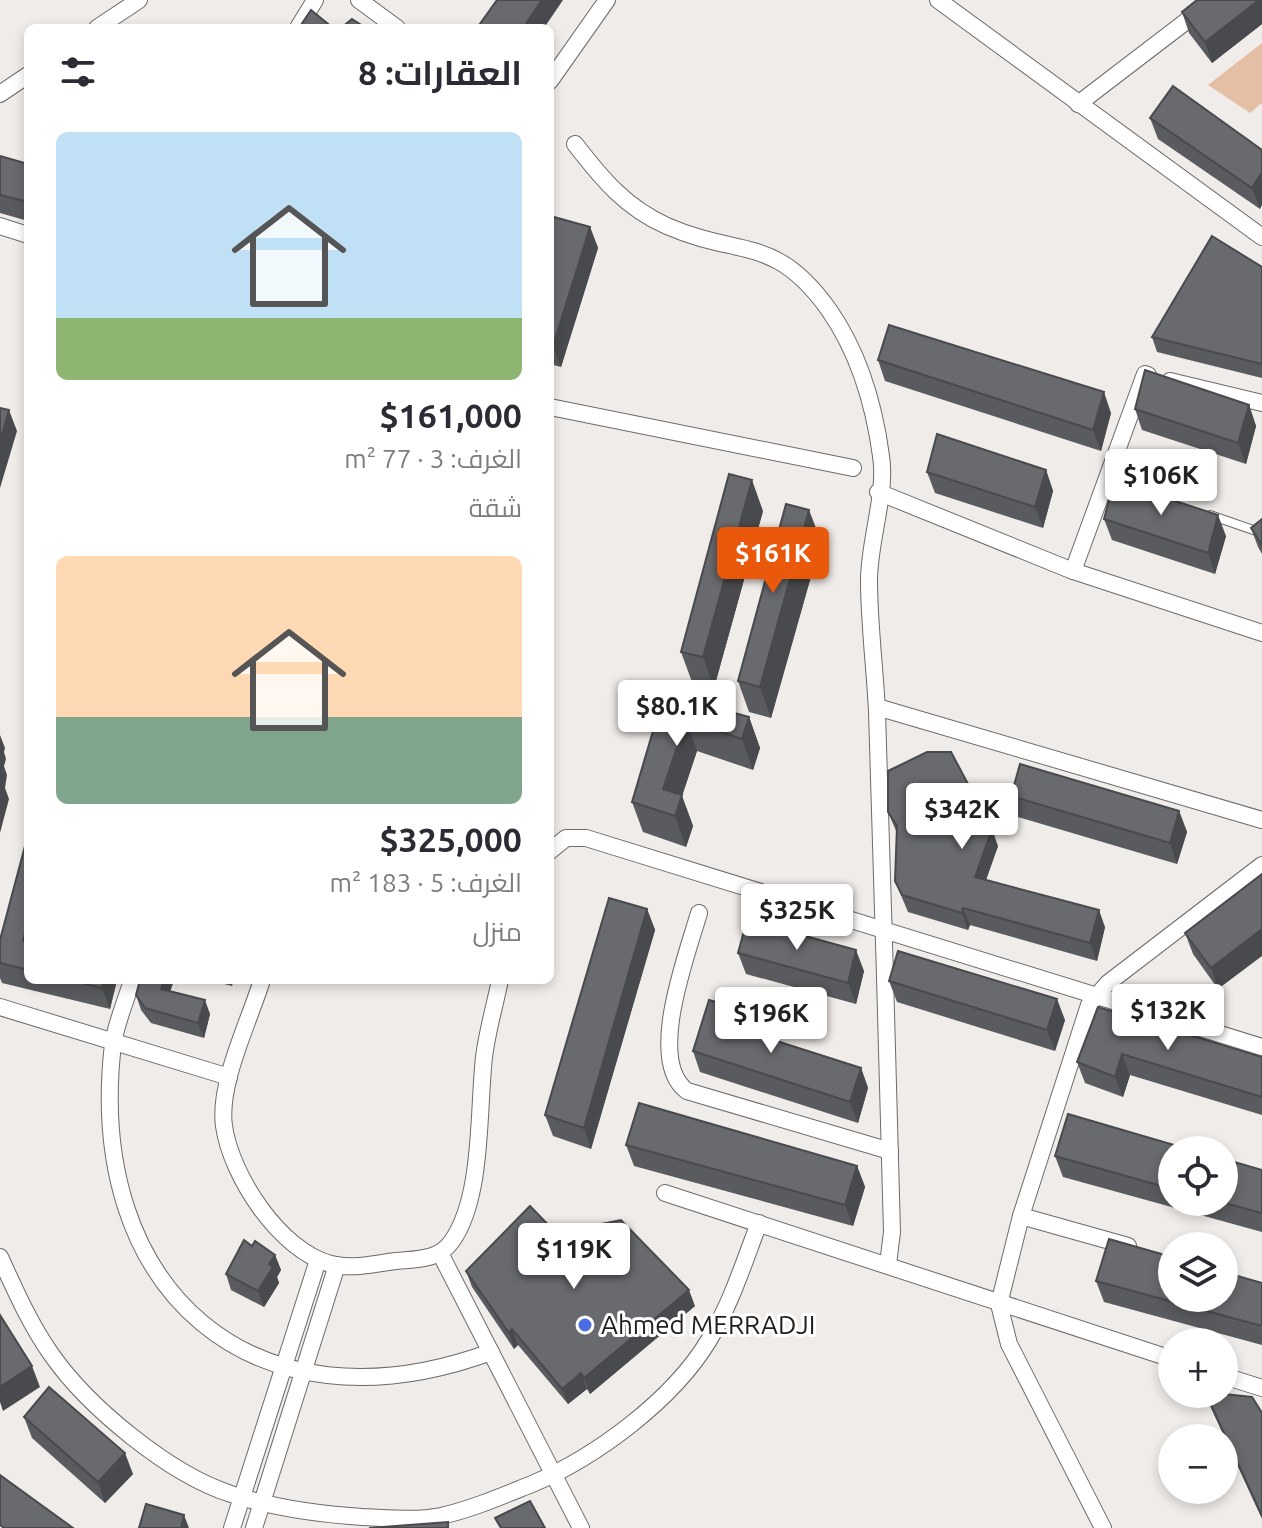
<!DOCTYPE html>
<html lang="ar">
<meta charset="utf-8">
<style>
:root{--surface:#fff;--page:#f7f7f7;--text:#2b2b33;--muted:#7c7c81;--accent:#ea580c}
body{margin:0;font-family:Ubuntu,Cairo,sans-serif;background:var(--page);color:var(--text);direction:rtl;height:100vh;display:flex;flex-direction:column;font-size:30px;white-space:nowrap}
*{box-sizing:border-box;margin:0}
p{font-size:26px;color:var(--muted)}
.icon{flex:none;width:44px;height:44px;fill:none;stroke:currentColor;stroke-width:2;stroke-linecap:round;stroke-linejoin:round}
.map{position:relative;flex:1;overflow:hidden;direction:ltr}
.details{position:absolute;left:24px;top:24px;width:530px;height:960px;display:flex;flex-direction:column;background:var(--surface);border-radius:12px;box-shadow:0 4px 12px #0003;direction:rtl}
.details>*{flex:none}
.controls{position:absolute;left:1158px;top:1136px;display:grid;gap:16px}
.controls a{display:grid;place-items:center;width:80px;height:80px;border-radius:50%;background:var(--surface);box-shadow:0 4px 12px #0003;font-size:40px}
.price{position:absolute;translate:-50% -68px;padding:0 18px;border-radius:8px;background:#fff;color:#222;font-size:26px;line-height:52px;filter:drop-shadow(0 2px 4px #0008)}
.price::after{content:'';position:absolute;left:50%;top:48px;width:24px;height:18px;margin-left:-12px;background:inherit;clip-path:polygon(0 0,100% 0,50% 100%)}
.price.on{background:var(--accent);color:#fff}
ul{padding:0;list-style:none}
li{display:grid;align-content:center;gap:16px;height:424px;padding:0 32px}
li span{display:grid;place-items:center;height:248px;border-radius:12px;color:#555}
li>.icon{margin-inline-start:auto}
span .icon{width:144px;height:144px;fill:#fffc;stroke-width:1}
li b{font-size:34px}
h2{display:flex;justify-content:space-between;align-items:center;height:96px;padding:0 32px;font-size:34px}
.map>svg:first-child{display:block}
</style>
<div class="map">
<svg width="1262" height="1528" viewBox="0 0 1262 1528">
<rect width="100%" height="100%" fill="#f0ece9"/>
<polygon fill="#e4bfa6" points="1262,43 1262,103 1250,113 1208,85"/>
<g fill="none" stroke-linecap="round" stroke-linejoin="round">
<g stroke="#6e6a68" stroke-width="10">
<polyline id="service" points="1210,515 1262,533"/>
</g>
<g stroke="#6e6a68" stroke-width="18">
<g id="minor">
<polyline points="359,0 397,28"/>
<polyline points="938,0 1262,237"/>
<polyline points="97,28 139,0"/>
<polyline points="298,28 315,0"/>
<polyline points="550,81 607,0"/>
<polyline points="0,94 28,75"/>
<polyline points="1078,104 1214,0"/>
<path d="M575 144C602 179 626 208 667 226 740 258 775 234 829 310 859 353 874 404 881 456 887 493 869 541 869 580 869 624 875 668 877 712 883 885 887 1059 892 1232L888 1264"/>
<polyline points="0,226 28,235"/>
<polyline points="1170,381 1262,403"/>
<polyline points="550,407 853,468"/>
<polyline points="878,492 1073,571 1262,633"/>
<polyline points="1073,571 1145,374 1148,375"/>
<polyline points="877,707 1262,820"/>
<polyline points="550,851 566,838 586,838 1262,1047"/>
<path d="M699 913C687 955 646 1061 687 1091L890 1151"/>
<path d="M132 980C126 1001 116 1023 113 1044 84 1290 253 1439 491 1352"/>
<path d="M262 980C249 1022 218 1084 224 1126 231 1176 280 1251 331 1264 352 1270 376 1263 397 1261 418 1259 439 1260 452 1241 483 1197 478 1111 484 1057 487 1032 495 1005 500 980"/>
<polyline points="0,1007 229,1077"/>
<polyline points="665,1193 1172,1359"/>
<polyline points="1021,1216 1128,1246"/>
<polyline points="440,1253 581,1528"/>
<path d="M0 1257C15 1290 30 1324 51 1354 88 1407 169 1474 231 1494 273 1508 317 1514 362 1517 388 1518 415 1521 441 1516 472 1509 502 1496 532 1484 596 1457 673 1400 709 1340 731 1304 744 1262 759 1223"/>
<polyline points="1224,1376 1262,1388"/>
<polyline points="232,1528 318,1260"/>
<polyline points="254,1528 337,1265"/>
<polyline points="1103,1528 1009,1344 999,1304 1021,1216 1089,1005 1108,983 1262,865"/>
</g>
</g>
<use href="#service" stroke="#fff" stroke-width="8"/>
<use href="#minor" stroke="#fff" stroke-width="16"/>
</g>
<g fill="#595b5f">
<polygon points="1262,0 1262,24 1212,63 1189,33 1182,12"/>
<polygon points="1150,118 1262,150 1260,209 1158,139"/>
<polygon points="0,156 28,164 28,221 0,213"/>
<polygon points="590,227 598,248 561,367 550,364 550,231"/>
<polygon points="1262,267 1262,378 1157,352 1152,337"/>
<polygon points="878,360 1111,413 1101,451 885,381"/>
<polygon points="1249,405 1256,426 1246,464 1142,430 1135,409"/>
<polygon points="1046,470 1053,491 1043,528 935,493 927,472"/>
<polygon points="763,511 714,688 692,682 681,652"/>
<polygon points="1104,519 1226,536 1215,574 1112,540"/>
<polygon points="1262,519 1262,554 1258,547 1251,528"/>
<polygon points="821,541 771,718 749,712 738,681"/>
<polygon points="661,704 749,717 760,748 753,770 697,751 682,796 693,826 686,847 643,832 632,802"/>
<polygon points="1011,796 1179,811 1187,832 1177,864 1018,817"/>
<polygon points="888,812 998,846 986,880 1105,927 1097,961 970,925 968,930 908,912 895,881 897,833"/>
<polygon points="28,847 28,980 117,980 110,1009 2,983 0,978 0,940"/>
<polygon points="1262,874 1218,989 1193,954 1185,933"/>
<polygon points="647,909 655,930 591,1149 553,1136 545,1115"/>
<polygon points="738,953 864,971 856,1004 746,974"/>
<polygon points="140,980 174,980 170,991 210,1014 204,1038 151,1023 141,1010 136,995"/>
<polygon points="209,980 234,980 232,986"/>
<polygon points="889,981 1065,1020 1055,1051 897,1002"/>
<polygon points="1098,1007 1262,1057 1262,1115 1130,1075 1123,1097 1085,1083 1077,1062"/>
<polygon points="752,1031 752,1033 861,1068 868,1088 858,1123 700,1072 693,1051"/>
<polygon points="626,1145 857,1166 865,1187 853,1226 634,1166"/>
<polygon points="1172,1150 1172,1202 1224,1202 1262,1170 1262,1232 1063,1177 1055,1156"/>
<polygon points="556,1233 695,1306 590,1394 587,1389 568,1404 518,1345 514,1349 472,1287 466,1271"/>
<polygon points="252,1246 275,1255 281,1270 277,1277 279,1283 264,1307 231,1290 226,1274"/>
<polygon points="1096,1281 1262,1283 1262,1345 1104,1302"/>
<polygon points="1206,1394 1262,1413 1262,1519 1211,1408"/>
<polygon points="24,1417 133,1474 105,1503 32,1438"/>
</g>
<g fill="#494a4d">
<polygon points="542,0 563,0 544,28 523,28"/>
<polygon points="1259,0 1262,0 1262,24 1212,63 1205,42"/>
<polygon points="1262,172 1262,205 1260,209 1252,188"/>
<polygon points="590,227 598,248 561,367 553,346"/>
<polygon points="1104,392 1111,413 1101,451 1093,430"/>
<polygon points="1249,405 1256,426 1246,464 1238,443"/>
<polygon points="9,410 17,431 0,488 0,441"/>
<polygon points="1046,470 1053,491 1043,528 1035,507"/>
<polygon points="752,480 763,511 714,688 703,657"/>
<polygon points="809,510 821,541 771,718 760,687"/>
<polygon points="1218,515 1226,536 1215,574 1208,553"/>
<polygon points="749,717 760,748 753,770 742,739"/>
<polygon points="686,720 697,751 682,796 693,826 686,847 675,816 663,789"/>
<polygon points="0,735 5,748 4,752 6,759 4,766 7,775 5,788 9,799 0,833"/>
<polygon points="1179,811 1187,832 1177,864 1170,843"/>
<polygon points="992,829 998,846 981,894 975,877"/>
<polygon points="963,908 970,925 968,930 962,913"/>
<polygon points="647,909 655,930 591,1149 584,1128"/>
<polygon points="1099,910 1105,927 1097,961 1090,943"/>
<polygon points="28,921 28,956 23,941"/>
<polygon points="1262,929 1262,956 1218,989 1211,968"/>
<polygon points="856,950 864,971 856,1004 848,983"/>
<polygon points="104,980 117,980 110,1009 102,988"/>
<polygon points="164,980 174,980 166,1004 161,989"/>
<polygon points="1057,999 1065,1020 1055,1051 1047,1030"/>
<polygon points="205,1000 210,1014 204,1038 198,1023"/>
<polygon points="744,1010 752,1031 747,1050 739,1029"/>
<polygon points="1122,1054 1130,1075 1123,1097 1115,1077"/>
<polygon points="861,1068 868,1088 858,1123 850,1102"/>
<polygon points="857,1166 865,1187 853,1226 845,1205"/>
<polygon points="275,1255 281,1270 277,1277 279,1283 264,1307 258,1291 269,1264"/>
<polygon points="689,1290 695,1306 590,1394 584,1378"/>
<polygon points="512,1329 518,1345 514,1349 509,1333"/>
<polygon points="32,1366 40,1387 3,1411 0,1402 0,1387"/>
<polygon points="581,1373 587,1389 568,1404 562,1389"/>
<polygon points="125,1453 133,1474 105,1503 98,1482"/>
<polygon points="184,1515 189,1528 181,1528"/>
</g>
<g fill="#686a6e" stroke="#494a4d" stroke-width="2">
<polygon points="497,0 542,0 523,28 477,28"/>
<polygon points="1197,0 1259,0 1205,42 1182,12"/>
<polygon points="311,10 333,28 299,28"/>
<polygon points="352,19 366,28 341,28"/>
<polygon points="1173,86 1262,150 1262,172 1252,188 1150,118"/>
<polygon points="0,156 28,164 28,202 0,195"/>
<polygon points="554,217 590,227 553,346 550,345 550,231"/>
<polygon points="1212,236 1262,267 1262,364 1152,337"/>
<polygon points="889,325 1104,392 1093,430 878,360"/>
<polygon points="1145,370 1249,405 1238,443 1135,409"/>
<polygon points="0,408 9,410 0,441"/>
<polygon points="937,434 1046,470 1035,507 927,472"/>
<polygon points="729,474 752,480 703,657 681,652"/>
<polygon points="1114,481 1218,515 1208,553 1104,519"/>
<polygon points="786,504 809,510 760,687 738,681"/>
<polygon points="1262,519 1262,545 1251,528"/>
<polygon points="668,695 749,717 742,739 686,720 663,789 682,795 675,816 632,802 661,704 664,705"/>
<polygon points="927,752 951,752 992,829 975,877 1099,910 1090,943 963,908 962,913 902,895 895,881 897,826 888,812 888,771"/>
<polygon points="1020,764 1179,811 1170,843 1011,796"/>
<polygon points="25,846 28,847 28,921 23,941 28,943 28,970 0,963 0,940"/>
<polygon points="1262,874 1262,929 1211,968 1185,933"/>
<polygon points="609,898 647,909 584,1128 545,1115"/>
<polygon points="747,920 856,950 848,983 738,953"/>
<polygon points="898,951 1057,999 1047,1030 889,981"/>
<polygon points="70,980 104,980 102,988"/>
<polygon points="140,980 164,980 161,989 205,1000 198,1023 145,1008 136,995"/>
<polygon points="709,1000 744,1010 739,1029 861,1068 850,1102 693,1051"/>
<polygon points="1098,1007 1262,1057 1262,1097 1122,1054 1115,1077 1077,1062"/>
<polygon points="639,1103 857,1166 845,1205 626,1145"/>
<polygon points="1068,1114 1191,1150 1172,1150 1172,1189 1055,1156"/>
<polygon points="1224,1159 1262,1170 1262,1213 1221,1202 1224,1202"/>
<polygon points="530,1206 556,1233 621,1220 689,1290 584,1378 581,1373 562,1389 512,1329 509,1333 466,1271"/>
<polygon points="1109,1239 1172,1257 1172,1298 1224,1298 1224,1272 1262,1283 1262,1326 1096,1281"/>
<polygon points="244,1240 252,1246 255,1241 275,1255 269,1264 273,1267 258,1291 226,1274"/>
<polygon points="0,1315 32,1366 0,1387"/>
<polygon points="49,1387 125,1453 98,1482 24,1417"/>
<polygon points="1206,1394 1224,1394 1252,1397 1262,1413 1262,1516"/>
<polygon points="0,1475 73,1528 4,1528 0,1525"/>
<polygon points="530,1501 545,1528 501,1528 495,1518"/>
<polygon points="146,1504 184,1515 181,1528 139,1528"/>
<polygon points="448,1522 448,1528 369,1528"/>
</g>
<circle fill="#4c6de1" stroke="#fff" stroke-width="3" cx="585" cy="1325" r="8"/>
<g text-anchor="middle" stroke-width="6" stroke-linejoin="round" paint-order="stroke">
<g font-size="26" fill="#1f1d1c" stroke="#fff" text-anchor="start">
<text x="601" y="1334">Ahmed MERRADJI</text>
</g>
</g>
</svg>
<div class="controls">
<a><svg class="icon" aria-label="locate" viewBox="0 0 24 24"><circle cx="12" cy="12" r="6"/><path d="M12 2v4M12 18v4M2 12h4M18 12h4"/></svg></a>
<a><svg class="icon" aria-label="layers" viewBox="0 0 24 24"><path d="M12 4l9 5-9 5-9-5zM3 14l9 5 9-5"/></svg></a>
<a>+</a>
<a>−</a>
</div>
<b class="price" style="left:1161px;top:517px">$106K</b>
<b class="price on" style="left:773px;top:595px">$161K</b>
<b class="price" style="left:677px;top:748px">$80.1K</b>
<b class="price" style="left:962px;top:851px">$342K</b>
<b class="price" style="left:797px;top:952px">$325K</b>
<b class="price" style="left:1168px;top:1052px">$132K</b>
<b class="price" style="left:771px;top:1055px">$196K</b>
<b class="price" style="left:574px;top:1291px">$119K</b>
<section class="details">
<h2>العقارات: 8<svg class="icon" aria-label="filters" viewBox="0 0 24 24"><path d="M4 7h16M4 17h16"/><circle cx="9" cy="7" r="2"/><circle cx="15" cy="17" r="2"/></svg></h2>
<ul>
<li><span style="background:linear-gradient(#bfe0f5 75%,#8fb573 0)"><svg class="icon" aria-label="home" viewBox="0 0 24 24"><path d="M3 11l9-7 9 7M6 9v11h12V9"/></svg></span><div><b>$161,000</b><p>الغرف: 3 · 77 m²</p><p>شقة</p></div></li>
<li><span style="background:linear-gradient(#ffd9b3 65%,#7fa58c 0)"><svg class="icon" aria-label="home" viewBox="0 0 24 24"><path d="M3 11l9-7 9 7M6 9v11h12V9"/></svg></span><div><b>$325,000</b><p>الغرف: 5 · 183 m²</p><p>منزل</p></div></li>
</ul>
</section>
</div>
